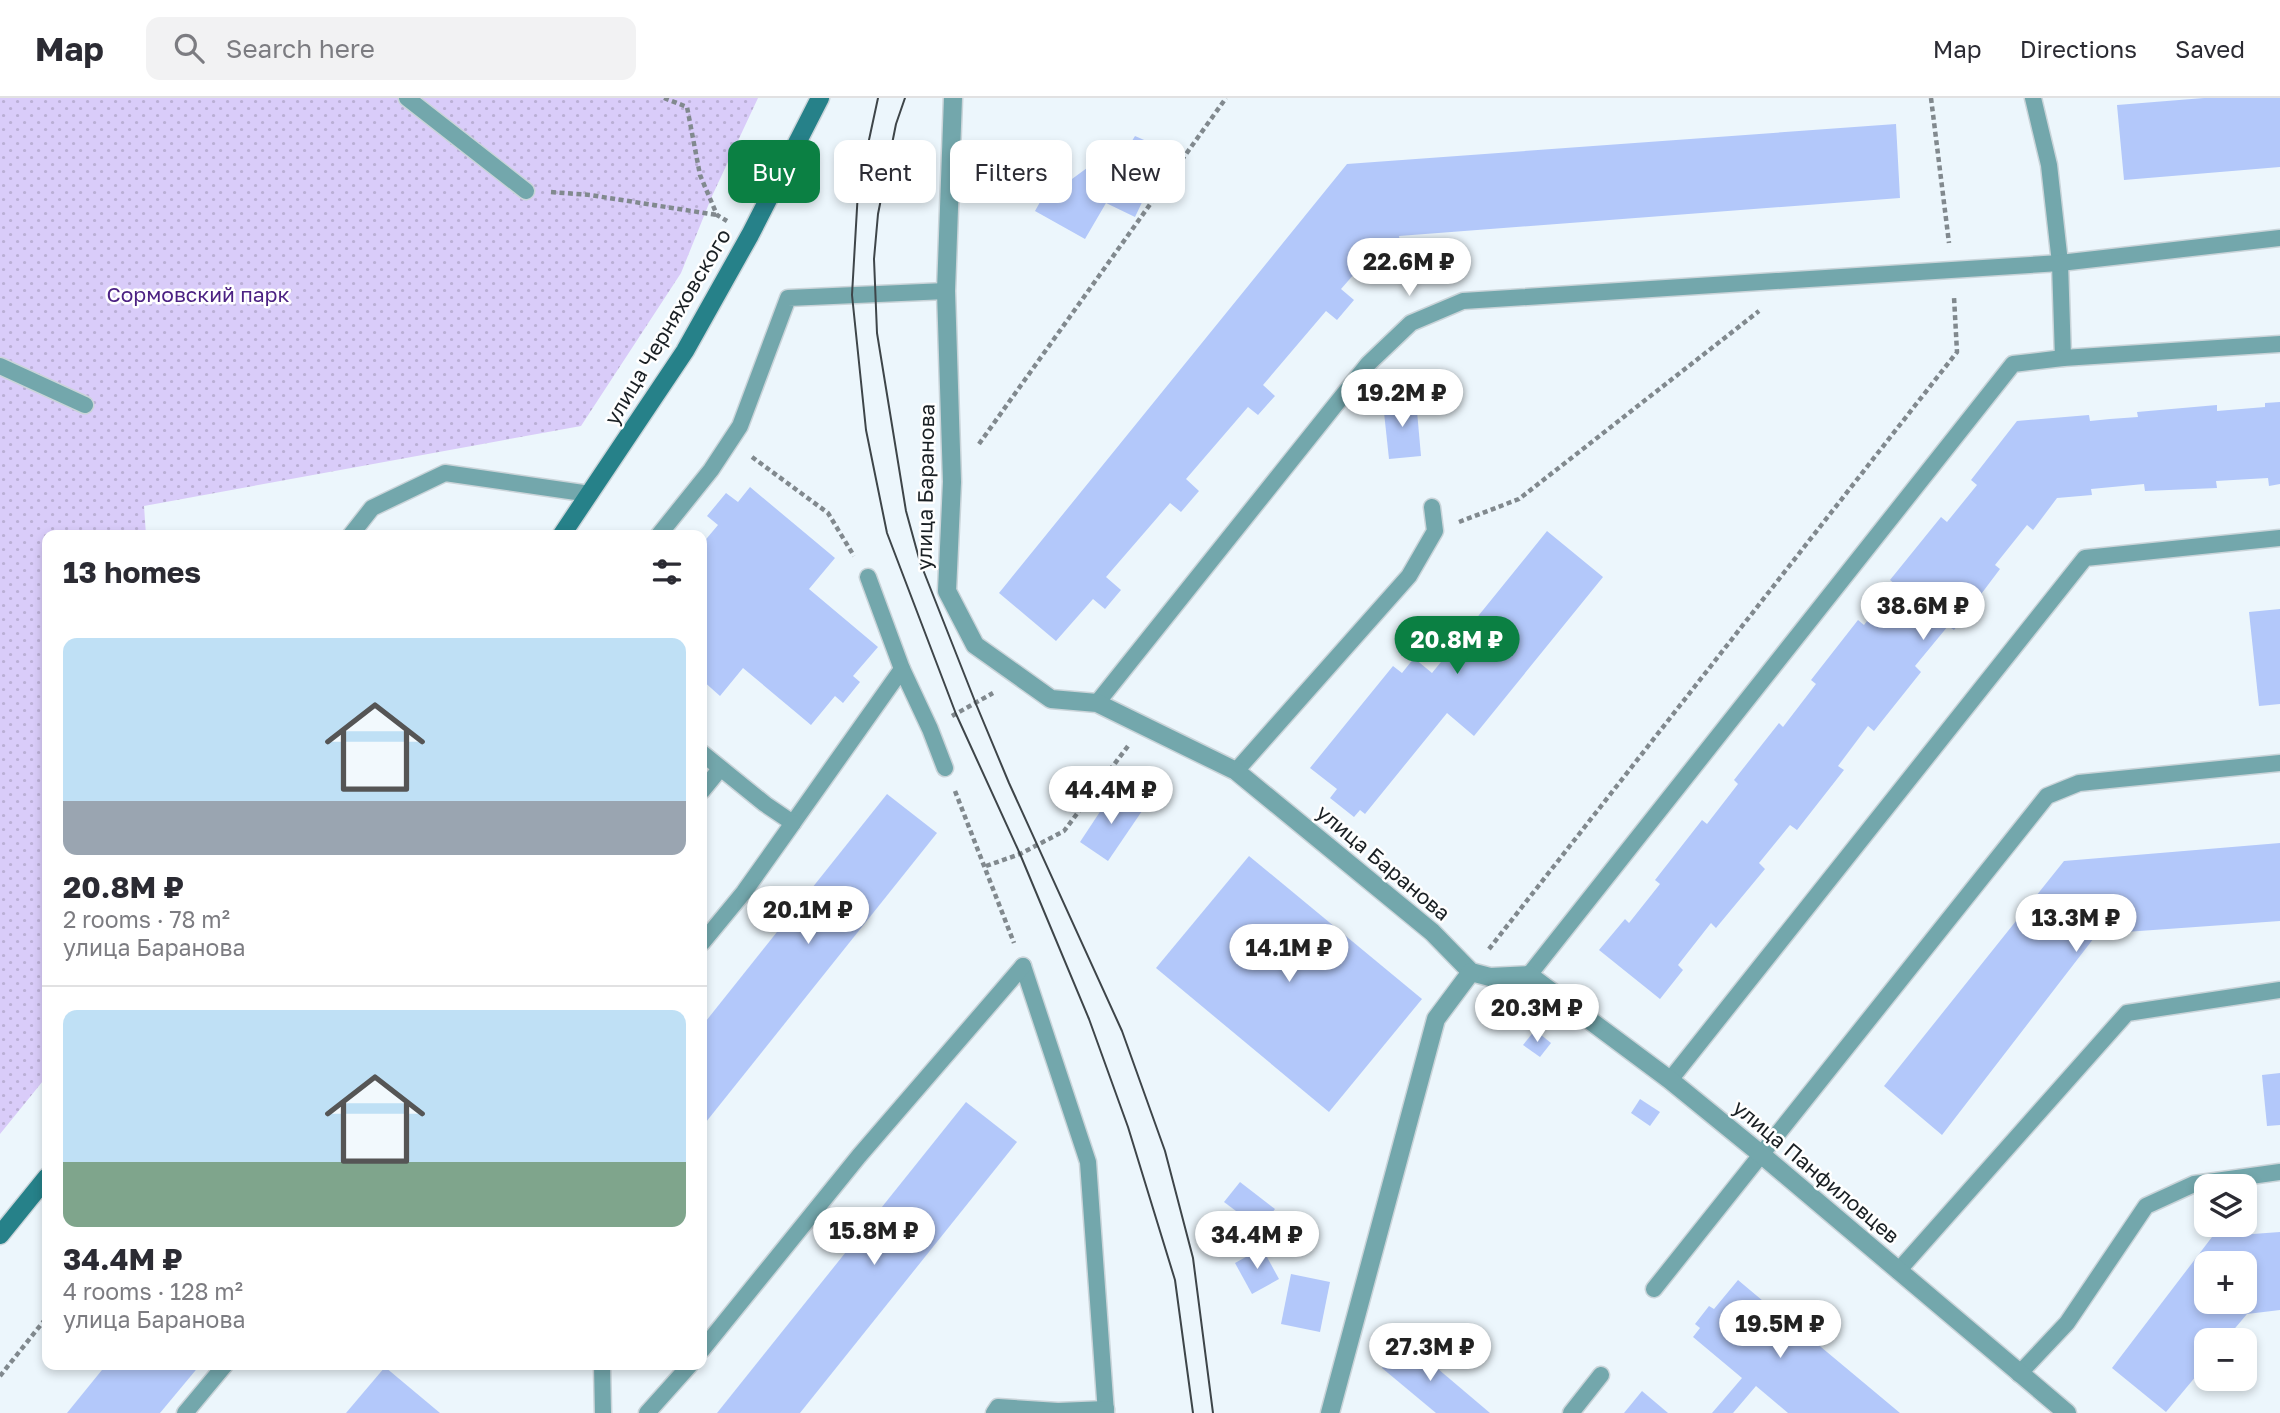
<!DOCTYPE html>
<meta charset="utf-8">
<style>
:root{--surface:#fff;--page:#f2f2f3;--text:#2b2b33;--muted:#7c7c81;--line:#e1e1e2;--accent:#0b8043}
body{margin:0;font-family:"Golos Text",sans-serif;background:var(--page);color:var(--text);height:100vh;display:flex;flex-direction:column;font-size:26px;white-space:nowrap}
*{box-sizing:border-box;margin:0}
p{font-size:23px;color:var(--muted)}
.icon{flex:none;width:38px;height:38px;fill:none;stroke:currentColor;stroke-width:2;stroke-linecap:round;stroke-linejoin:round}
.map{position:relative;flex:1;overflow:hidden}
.sheet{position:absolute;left:42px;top:432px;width:665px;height:840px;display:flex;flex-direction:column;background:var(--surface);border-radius:14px;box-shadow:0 4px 10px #0003}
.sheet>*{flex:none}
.hud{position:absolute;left:728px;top:42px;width:665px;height:63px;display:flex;gap:14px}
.controls{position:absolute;left:2194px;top:1076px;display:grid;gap:14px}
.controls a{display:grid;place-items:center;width:63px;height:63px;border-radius:14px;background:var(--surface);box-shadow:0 4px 10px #0003;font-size:35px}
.price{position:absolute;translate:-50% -60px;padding:0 16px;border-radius:24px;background:#fff;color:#222;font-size:23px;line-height:46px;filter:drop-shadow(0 2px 4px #0008)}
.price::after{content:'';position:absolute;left:50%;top:42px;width:21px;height:16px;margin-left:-10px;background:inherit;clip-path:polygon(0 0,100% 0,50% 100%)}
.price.selected{background:var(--accent);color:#fff}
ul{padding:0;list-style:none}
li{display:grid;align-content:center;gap:14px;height:371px;padding:0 21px}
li+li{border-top:2px solid var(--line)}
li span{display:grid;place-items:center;height:217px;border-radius:14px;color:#555}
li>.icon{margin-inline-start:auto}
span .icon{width:126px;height:126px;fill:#fffc;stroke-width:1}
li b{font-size:30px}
h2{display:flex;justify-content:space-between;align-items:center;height:84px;padding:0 21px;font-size:30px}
.pill{padding:0 24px;border-radius:14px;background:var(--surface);box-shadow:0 4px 10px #0003;font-size:24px;line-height:63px}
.pill.selected{background:var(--accent);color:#fff}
header{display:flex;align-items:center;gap:42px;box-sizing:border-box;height:98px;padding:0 35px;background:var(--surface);border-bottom:2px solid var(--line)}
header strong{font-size:33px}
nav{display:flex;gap:38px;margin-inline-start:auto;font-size:24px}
.search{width:490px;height:63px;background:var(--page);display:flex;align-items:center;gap:18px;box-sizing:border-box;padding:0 24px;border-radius:14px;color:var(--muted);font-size:26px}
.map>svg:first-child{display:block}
</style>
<header>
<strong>Map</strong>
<div class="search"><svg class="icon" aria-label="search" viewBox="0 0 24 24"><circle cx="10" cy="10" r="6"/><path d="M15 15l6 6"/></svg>Search here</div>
<nav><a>Map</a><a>Directions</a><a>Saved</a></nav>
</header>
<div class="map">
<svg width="2280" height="1315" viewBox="0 0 2280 1315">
<defs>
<pattern id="park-dots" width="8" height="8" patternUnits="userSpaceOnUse" patternTransform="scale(1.75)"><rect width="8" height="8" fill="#d9ccf9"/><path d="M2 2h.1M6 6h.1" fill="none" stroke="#baafd5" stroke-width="1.8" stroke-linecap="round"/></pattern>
</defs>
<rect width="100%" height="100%" fill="#ecf6fc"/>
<polygon fill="url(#park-dots)" points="0,0 758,0 712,98 681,175 581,328 144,408 146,437 47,438 47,978 0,1036"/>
<g fill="#b3c8fa" fill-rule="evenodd">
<polygon points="2204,0 2280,0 2280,69 2124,82 2117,7"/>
<polygon points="1896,26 1900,100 1399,138 1401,149 1380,158 1376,151 1341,191 1354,202 1337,222 1326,213 1263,287 1275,298 1258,317 1248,309 1186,381 1199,393 1181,414 1170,405 1106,479 1121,492 1105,511 1093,501 1056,543 999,495 1347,66"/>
<polygon points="1135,38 1167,52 1135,119 1106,105 1085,141 1035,113 1057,74 1072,81 1087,70 1096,66 1116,69"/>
<polygon points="1416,302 1421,358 1389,361 1383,305"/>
<polygon points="2280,304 2280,386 2269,388 2268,380 2216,383 2217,390 2145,393 2144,386 2091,391 2092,397 2057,400 2033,432 2027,427 1995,467 2000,471 1954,532 1948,528 1915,568 1921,574 1874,633 1868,628 1838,668 1844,672 1797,732 1790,727 1759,765 1765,771 1716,830 1711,825 1678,867 1683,872 1660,901 1599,852 1625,821 1629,825 1660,786 1655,782 1702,722 1707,726 1738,686 1734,682 1779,625 1783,629 1816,586 1811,582 1858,522 1864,527 1895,486 1890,482 1941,419 1947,424 1977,387 1971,382 2017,323 2089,317 2090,323 2110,321 2138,319 2137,314 2217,307 2217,313 2265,309 2265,305"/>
<polygon points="750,389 835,460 809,491 878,549 853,578 860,584 843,605 835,598 811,627 743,570 720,598 702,582 702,446 718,427 707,418 726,395 738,404"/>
<polygon points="1547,433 1603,479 1474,638 1447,615 1365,716 1360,712 1354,719 1330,700 1337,691 1310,670 1393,568 1402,575 1414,560 1432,575"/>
<polygon points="2280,511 2280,606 2259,608 2249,514"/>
<polygon points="1113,694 1142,713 1108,763 1080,744"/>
<polygon points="887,696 937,735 702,1029 702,928"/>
<polygon points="2280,745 2280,823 2097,836 1942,1037 1884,988 2064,763"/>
<polygon points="1249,758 1422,901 1329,1014 1156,870"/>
<polygon points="1535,932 1551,945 1540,959 1523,947"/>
<polygon points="2280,975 2280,1027 2267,1028 2262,977"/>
<polygon points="1640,1001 1660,1014 1650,1028 1631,1015"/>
<polygon points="966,1004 1017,1044 800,1315 717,1315"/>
<polygon points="1240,1084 1275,1111 1260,1131 1224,1104"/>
<path d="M2280 1134V1212L2247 1216 2225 1242H2207V1265L2166 1314 2112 1270 2212 1139ZM2207 1166H2245V1204H2207Z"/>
<polygon points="1262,1150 1279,1181 1252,1196 1235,1165"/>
<polygon points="1291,1176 1330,1184 1320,1234 1281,1226"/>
<polygon points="1738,1182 1787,1223 1793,1217 1812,1234 1809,1239 1900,1315 1788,1315 1756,1288 1733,1315 1712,1315 1742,1280 1693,1239 1700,1230 1695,1226 1709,1208 1714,1211"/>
<polygon points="1405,1243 1490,1315 1436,1315 1382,1270"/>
<polygon points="106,1267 200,1267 160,1315 67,1315"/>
<polygon points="385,1269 440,1315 346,1315"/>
<polygon points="1642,1293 1668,1315 1624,1315"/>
</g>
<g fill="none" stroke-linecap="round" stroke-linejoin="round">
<g stroke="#cad4d9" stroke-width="19">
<g id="lane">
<polyline points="407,0 526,93"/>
<polyline points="2033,0 2049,67 2060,165 2063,260"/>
<polyline points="0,268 85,307"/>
<polyline points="350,438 372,410 445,375 590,396"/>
<polyline points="658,438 711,372 740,328 788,200 946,193"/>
<polyline points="868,479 902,571"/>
<polyline points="1097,605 1368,266 1411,225 1463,203 2060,165 2280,140"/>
<polyline points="702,655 765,706 793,725 902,571 930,631 945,670"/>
<polyline points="1236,673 1409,478 1435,433 1432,409"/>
<polyline points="702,693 720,671"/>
<polyline points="702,845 744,794 793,725"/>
<polyline points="1023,868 1088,1064 1106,1315"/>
<polyline points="1529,877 2013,266 2063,260 2280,246"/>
<polyline points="1670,982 2085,460 2280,440"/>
<polyline points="1898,1173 2127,915 2280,892"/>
<polyline points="1654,1191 2047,698 2079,685 2280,665"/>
<polyline points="702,1252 859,1058 1023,868"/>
<polyline points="602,1267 603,1315"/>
<polyline points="2019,1276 2067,1225 2146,1108 2194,1086 2280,1074"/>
<polyline points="185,1315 225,1267"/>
<polyline points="647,1315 690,1267"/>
<polyline points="994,1315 998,1309 1058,1313 1106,1311"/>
<polyline points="1571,1315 1601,1277"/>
</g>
</g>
<g stroke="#cad4d9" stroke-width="21">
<g id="street">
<polyline points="953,0 946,193 952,384 947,493 975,547 1051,601 1097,605 1236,673 1432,834 1471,874 1490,879 1529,877 1670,982 1762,1057 2067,1315"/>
<polyline points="1330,1315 1436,921 1471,874"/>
</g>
</g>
<g stroke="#cad4d9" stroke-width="21">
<g id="secondary">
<polyline points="561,438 685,253 750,137 820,0"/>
<polyline points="0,1137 47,1079"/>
</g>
</g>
<g stroke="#81898e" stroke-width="4.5" stroke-dasharray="5 3.5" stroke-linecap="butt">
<polyline points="664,0 687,9 700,77 717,117 727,123"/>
<polyline points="1931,0 1949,145"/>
<polyline points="551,94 590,97 717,117"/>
<polyline points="979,346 1226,0"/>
<polyline points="752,359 828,415 854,458"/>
<polyline points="1459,424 1519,401 1759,213"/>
<polyline points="952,618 993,595"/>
<polyline points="955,693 1014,845"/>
<polyline points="986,768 1020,756 1064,733 1128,648"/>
<polyline points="1489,851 1957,254 1954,199"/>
<polyline points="0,1278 47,1219"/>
</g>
<use href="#lane" stroke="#73a7ac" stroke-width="16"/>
<use href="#street" stroke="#73a7ac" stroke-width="18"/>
<use href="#secondary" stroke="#268189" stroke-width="18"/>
<g stroke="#3e4549" stroke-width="2">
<polyline points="878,0 858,93 852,197 866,332 887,435 956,616 1020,756 1089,921 1128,1029 1175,1182 1193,1315"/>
<polyline points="905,0 896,26 878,116 874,161 877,235 906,413 920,464 976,606 1009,685 1122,933 1165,1053 1193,1160 1213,1315"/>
</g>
</g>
<g text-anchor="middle" stroke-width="5" stroke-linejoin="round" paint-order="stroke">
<g font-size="21" fill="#4c2283" stroke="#fff">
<text x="198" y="204">Сормовский парк</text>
</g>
<g font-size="21" fill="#1a2024" stroke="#fff">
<text transform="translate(668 229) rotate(-59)" y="7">улица Черняховского</text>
<text transform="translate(926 389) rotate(-89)" y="7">улица Баранова</text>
<text transform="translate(1383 765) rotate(40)" y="7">улица Баранова</text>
<text transform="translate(1816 1074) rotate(40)" y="7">улица Панфиловцев</text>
</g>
</g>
</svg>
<div class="controls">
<a><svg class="icon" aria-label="layers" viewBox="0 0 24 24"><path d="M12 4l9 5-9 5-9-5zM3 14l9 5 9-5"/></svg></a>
<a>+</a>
<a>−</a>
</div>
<b class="price" style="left:1409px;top:200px">22.6M ₽</b>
<b class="price" style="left:1402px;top:331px">19.2M ₽</b>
<b class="price" style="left:1923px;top:544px">38.6M ₽</b>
<b class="price selected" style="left:1457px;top:578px">20.8M ₽</b>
<b class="price" style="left:1111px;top:728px">44.4M ₽</b>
<b class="price" style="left:808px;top:848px">20.1M ₽</b>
<b class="price" style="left:2076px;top:856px">13.3M ₽</b>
<b class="price" style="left:1289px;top:886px">14.1M ₽</b>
<b class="price" style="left:1537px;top:946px">20.3M ₽</b>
<b class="price" style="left:874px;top:1169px">15.8M ₽</b>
<b class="price" style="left:1257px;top:1173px">34.4M ₽</b>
<b class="price" style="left:1780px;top:1262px">19.5M ₽</b>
<b class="price" style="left:1430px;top:1285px">27.3M ₽</b>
<div class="hud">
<a class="pill selected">Buy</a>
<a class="pill">Rent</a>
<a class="pill">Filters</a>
<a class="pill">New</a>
</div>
<section class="sheet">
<h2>13 homes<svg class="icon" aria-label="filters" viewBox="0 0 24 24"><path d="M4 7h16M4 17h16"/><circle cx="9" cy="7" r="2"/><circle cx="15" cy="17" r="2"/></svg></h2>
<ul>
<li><span style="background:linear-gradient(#bfe0f5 75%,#9aa5b1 0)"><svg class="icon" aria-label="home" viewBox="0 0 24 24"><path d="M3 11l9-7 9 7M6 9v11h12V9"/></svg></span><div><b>20.8M ₽</b><p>2 rooms · 78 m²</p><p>улица Баранова</p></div></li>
<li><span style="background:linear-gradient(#bfe0f5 70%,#7fa58c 0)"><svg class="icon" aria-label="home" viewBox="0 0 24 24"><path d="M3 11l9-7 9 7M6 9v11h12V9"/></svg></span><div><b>34.4M ₽</b><p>4 rooms · 128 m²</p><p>улица Баранова</p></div></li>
</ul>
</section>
</div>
